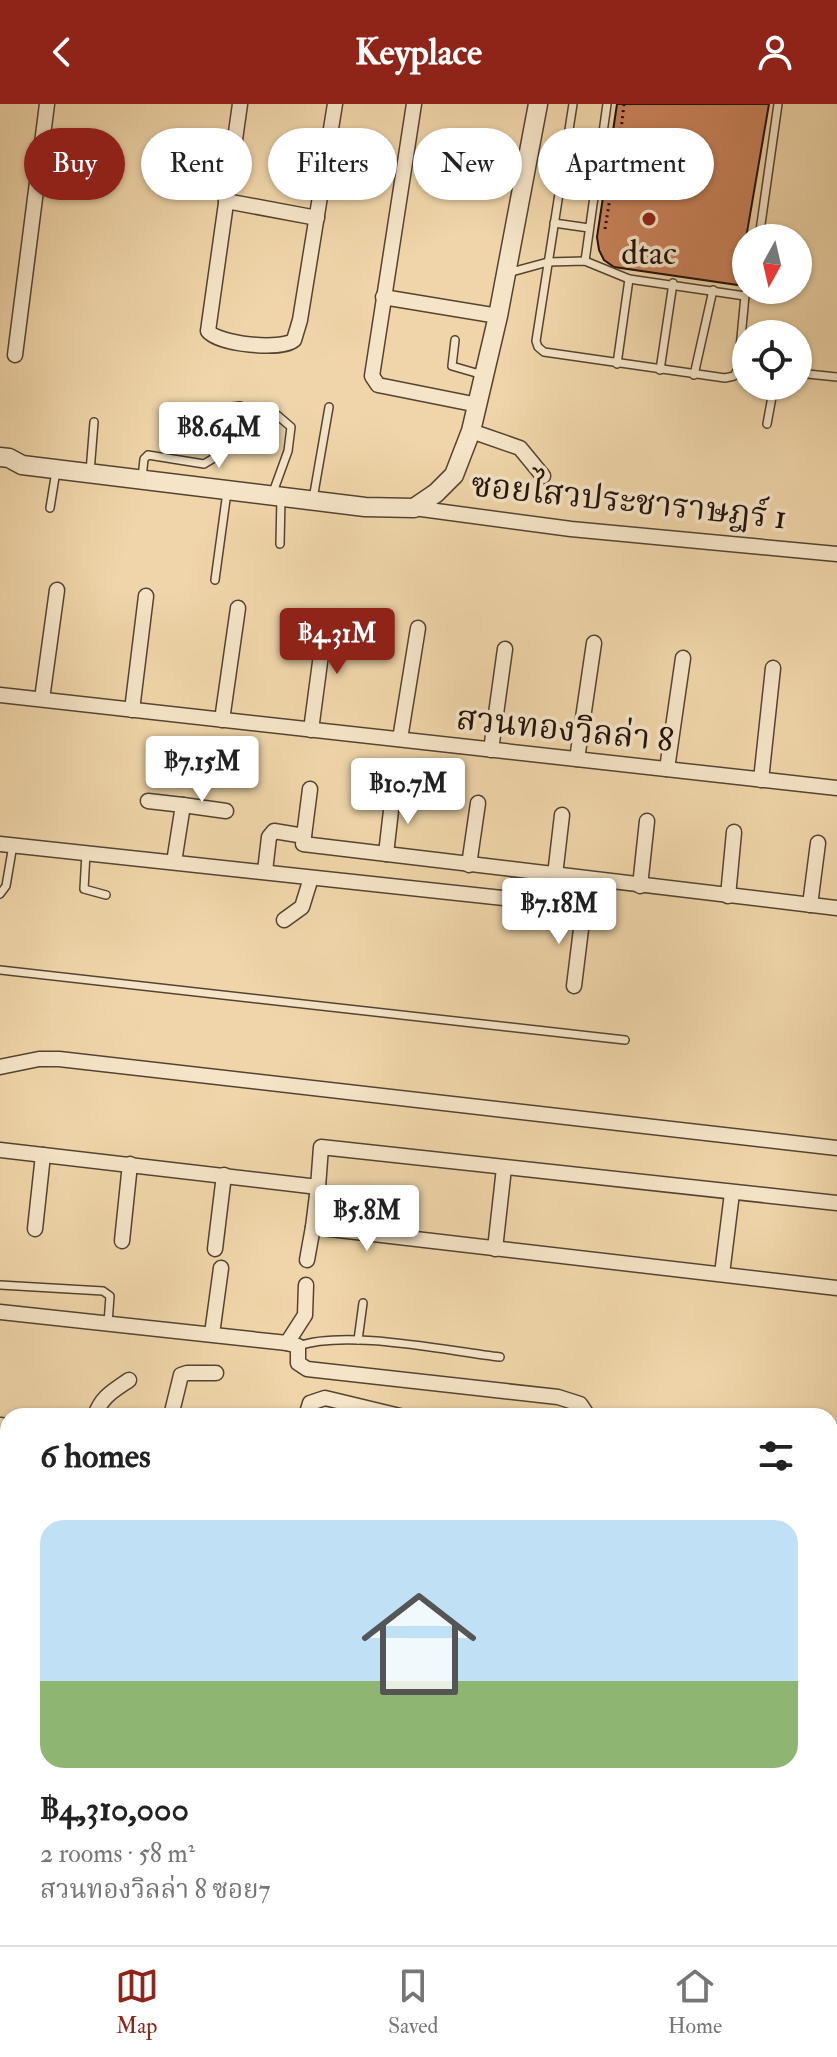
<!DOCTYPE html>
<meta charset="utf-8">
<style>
:root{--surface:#fff;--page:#f6f6f6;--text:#222;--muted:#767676;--line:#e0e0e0;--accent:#8f2418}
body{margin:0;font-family:"IM FELL Double Pica","Noto Serif Thai",serif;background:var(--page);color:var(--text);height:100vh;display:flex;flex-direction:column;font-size:30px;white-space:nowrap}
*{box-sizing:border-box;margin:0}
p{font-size:26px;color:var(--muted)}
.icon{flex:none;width:44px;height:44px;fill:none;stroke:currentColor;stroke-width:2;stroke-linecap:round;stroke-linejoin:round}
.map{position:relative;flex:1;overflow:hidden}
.drawer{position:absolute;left:0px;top:1304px;width:838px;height:538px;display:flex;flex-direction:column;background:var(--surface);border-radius:24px 24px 0 0;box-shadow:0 2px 6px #0004}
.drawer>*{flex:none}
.banner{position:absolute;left:24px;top:24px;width:790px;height:72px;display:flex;gap:16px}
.needle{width:52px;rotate:188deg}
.buttons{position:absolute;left:732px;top:120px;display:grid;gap:16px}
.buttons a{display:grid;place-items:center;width:80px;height:80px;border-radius:50%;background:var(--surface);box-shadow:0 2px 6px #0004;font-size:40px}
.price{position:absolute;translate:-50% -68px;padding:0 18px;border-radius:8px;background:#fff;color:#222;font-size:26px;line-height:52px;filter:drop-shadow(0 2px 4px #0008)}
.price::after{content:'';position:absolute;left:50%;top:48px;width:24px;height:18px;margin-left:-12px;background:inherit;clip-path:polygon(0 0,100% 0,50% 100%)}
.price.current{background:var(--accent);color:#fff}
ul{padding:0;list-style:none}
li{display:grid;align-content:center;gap:16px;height:424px;padding:0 40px}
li+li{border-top:2px solid var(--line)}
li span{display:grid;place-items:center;height:248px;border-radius:24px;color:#555}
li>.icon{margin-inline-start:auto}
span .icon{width:144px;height:144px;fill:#fffc;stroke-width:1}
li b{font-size:34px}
h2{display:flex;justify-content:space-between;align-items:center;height:96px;padding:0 40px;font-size:34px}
.tag{padding:0 28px;border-radius:36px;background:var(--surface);box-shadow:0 2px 6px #0004;font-size:28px;line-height:72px}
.tag.current{background:var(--accent);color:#fff}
header{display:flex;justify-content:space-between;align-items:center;height:104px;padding:0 40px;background:var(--accent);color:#fff;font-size:36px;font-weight:700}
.tabs{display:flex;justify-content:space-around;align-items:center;height:112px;border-top:2px solid var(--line);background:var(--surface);font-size:22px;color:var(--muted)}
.tabs a{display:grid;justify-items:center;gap:4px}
.tabs .current{color:var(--accent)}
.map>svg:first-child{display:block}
</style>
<header><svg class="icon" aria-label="back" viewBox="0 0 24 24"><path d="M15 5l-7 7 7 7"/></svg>Keyplace<svg class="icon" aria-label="person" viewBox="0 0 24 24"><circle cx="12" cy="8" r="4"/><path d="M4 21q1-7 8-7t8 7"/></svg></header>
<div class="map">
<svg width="837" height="1841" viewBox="0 0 837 1841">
<rect width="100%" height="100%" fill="#efd5a9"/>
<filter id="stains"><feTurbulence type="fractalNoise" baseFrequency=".0025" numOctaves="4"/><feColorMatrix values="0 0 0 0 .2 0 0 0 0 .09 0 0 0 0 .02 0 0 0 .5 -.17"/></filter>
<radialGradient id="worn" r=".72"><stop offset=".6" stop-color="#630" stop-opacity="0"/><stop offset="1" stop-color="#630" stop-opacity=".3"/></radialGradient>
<polygon fill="#c88159" stroke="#221209" stroke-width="2" points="617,0 769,0 738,181 614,163 604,156 599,146 597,133"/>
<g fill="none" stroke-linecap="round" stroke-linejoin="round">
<g stroke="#554331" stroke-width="10">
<g id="service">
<polyline points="573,0 536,237 538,243 544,248 725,274 734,272 738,265 745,192"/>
<polyline points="554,119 589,124"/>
<polyline points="759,134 778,0"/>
<polyline points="585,157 607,0"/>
<polyline points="508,169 548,158 585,157 629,175 745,192 747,186"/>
<polyline points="455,236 452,262 483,271"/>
<polyline points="617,260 629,175"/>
<polyline points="660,266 673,179"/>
<polyline points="798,269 837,273"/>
<polyline points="694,271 713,186"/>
<polyline points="767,320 774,282"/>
<polyline points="90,368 94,318"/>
<polyline points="142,374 144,355 148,351 204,360 214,354 225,309 232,303 240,302 277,311 291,323 288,347 272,391"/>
<polyline points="313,395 329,303"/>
<polyline points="50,404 56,367"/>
<polyline points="280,440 281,394"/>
<polyline points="215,476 227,388"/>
<polyline points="86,749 84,785 106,791"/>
<polyline points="0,790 6,782 13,741"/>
<polyline points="0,866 625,936"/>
<polyline points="0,1181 103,1187 110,1192 108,1219"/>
<polyline points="358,1236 363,1199"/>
<path d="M298 1242C347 1225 447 1247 500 1253"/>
<polyline points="0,1511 8,1512"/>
<polyline points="830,1603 837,1603"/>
</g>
</g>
<g stroke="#554331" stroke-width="17">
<g id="minor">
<path d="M240 0 208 227C218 240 281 247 294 236L300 216 335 0"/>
<polyline points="414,0 372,272 378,281 478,301"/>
<polyline points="226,97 317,114"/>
<polyline points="383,193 498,212"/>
<polyline points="15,251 47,0"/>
<polyline points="471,327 520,344 543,372"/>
<polyline points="414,404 571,425 837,450"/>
<polyline points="0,591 837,684"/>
<polyline points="42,595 57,486"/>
<polyline points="132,606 146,492"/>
<polyline points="222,616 238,504"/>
<polyline points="311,626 326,513"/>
<polyline points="400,635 418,524"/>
<polyline points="491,646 505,545"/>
<polyline points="577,655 594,539"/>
<polyline points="667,665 683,554"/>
<polyline points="761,676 773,564"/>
<polyline points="148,697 183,701 174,758"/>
<polyline points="183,701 226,707"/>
<polyline points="304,732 303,740 837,804"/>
<polyline points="0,740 577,802 583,804 583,809 574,882"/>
<polyline points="386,750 393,689"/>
<polyline points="469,761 478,699"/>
<polyline points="265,767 269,733 274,727 304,732 310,685"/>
<polyline points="555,771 562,711"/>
<polyline points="640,782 647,717"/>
<polyline points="728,792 734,728"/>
<polyline points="810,801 818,739"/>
<polyline points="284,816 302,803 311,774"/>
<polyline points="0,963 39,955 59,955 837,1044"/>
<polyline points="0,1046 318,1083 321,1043 837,1099"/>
<polyline points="318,1083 313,1123 837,1184"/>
<polyline points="35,1125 43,1051"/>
<polyline points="122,1137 130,1060"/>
<polyline points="215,1145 224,1071"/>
<polyline points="495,1145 504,1064"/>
<polyline points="307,1156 313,1123"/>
<polyline points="722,1170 732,1089"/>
<polyline points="0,1208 287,1239 298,1242 298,1259 307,1265 558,1293 580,1300 588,1312"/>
<polyline points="212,1230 221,1164"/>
<polyline points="287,1239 305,1211 306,1181"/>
<path d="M95 1312C101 1293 113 1287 129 1276"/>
<polyline points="171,1312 181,1271 187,1269 216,1269"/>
<polyline points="306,1312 310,1299 325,1294 400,1312"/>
<polyline points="0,1321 8,1322"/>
<polyline points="0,1456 8,1457"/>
<polyline points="830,1548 837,1549"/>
<polyline points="0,1718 8,1719"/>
<polyline points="0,1788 8,1789"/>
<polyline points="830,1806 837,1807"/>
<polyline points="328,1834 341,1841"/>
<polyline points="91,1841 92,1834"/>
<polyline points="195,1841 196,1834"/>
<polyline points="298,1841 299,1834"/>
</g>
</g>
<g stroke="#554331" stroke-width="21">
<polyline id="tertiary" points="0,353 9,354 22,361 365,403 414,404 436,389 454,371 471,327 498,212 538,0"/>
</g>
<g stroke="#221209" stroke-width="3" stroke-dasharray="2 4" stroke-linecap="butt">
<polyline points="621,26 624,0"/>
<polyline points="605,125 615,63"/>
<polyline points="830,1405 837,1405"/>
</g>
<use href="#service" stroke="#f5e4c7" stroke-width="7"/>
<use href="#minor" stroke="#f5e4c7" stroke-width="14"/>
<use href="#tertiary" stroke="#f5e4c7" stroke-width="18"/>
</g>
<circle fill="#8f2418" stroke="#f5e4c7" stroke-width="3" cx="649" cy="115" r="8"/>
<g text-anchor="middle" stroke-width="7" stroke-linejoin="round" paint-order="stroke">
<g font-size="34" fill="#221209" stroke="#f5e4c7">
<text x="649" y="160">dtac</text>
</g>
<g font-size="34" fill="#221209" stroke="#f5e4c7">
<text transform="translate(629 396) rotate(6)" y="12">ซอยไสวประชาราษฎร์ 1</text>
<text transform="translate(565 624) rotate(6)" y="12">สวนทองวิลล่า 8</text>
</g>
</g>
<rect width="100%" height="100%" filter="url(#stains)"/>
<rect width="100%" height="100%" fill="url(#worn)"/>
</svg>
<div class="buttons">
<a><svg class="needle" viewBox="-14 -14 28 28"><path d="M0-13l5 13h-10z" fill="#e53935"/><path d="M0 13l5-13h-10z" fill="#767676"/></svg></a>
<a><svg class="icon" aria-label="locate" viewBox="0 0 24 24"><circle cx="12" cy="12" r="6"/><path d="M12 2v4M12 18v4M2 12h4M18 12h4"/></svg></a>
</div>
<b class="price" style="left:219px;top:366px">฿8.64M</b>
<b class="price current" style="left:337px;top:572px">฿4.31M</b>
<b class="price" style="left:202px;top:700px">฿7.15M</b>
<b class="price" style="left:408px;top:722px">฿10.7M</b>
<b class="price" style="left:559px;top:842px">฿7.18M</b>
<b class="price" style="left:367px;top:1149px">฿5.8M</b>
<div class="banner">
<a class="tag current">Buy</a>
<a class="tag">Rent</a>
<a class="tag">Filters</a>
<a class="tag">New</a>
<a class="tag">Apartment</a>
</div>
<section class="drawer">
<h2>6 homes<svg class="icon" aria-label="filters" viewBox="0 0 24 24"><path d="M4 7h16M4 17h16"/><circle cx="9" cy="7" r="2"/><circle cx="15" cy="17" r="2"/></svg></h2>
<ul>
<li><span style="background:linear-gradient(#bfe0f5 65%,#8fb573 0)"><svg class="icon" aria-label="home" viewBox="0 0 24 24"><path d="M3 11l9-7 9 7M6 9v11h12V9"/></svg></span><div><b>฿4,310,000</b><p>2 rooms · 58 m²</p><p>สวนทองวิลล่า 8 ซอย7</p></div></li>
</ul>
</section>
</div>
<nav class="tabs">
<a class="current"><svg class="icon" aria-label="map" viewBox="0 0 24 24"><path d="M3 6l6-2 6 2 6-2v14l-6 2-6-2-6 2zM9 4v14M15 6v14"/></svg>Map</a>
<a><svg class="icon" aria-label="saved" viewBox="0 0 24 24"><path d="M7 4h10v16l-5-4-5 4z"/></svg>Saved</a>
<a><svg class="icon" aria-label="home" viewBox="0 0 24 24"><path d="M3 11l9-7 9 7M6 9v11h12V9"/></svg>Home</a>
</nav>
